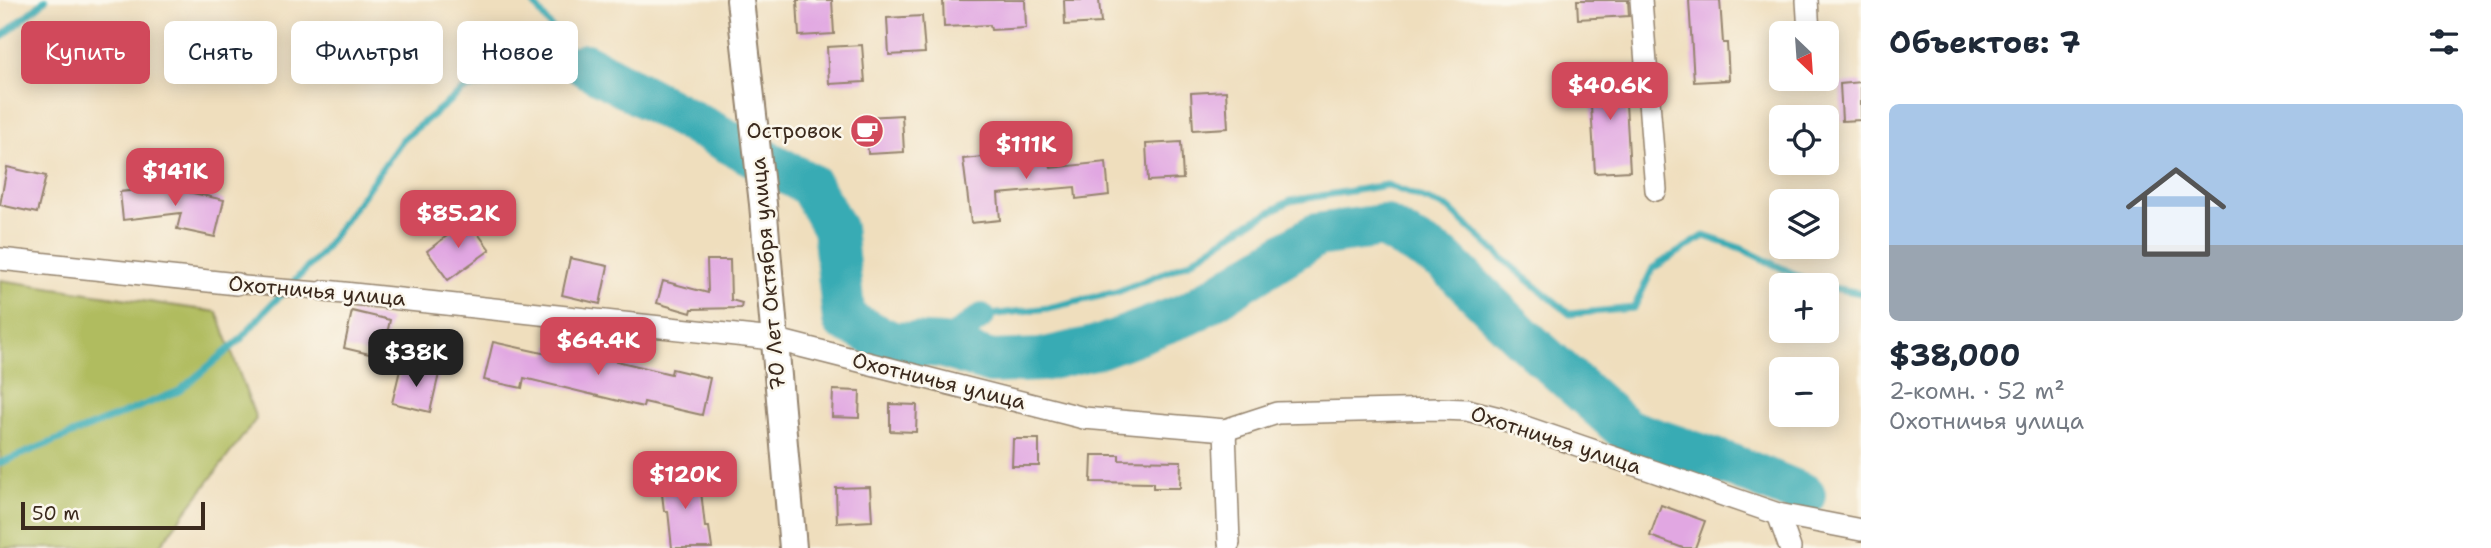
<!DOCTYPE html>
<html lang="ru">
<meta charset="utf-8">
<style>
:root{--surface:#fff;--page:#f6f6f7;--text:#1f2937;--muted:#747a83;--accent:#d1495b}
body{margin:0;font-family:"Shantell Sans",sans-serif;background:var(--page);color:var(--text);height:100vh;display:flex;flex-direction:column;font-size:26px;white-space:nowrap}
*{box-sizing:border-box;margin:0}
p{font-size:23px;color:var(--muted)}
.icon{flex:none;width:38px;height:38px;fill:none;stroke:currentColor;stroke-width:2;stroke-linecap:round;stroke-linejoin:round}
.map{position:relative;flex:1;overflow:hidden}
.drawer{display:flex;flex-direction:column;background:var(--surface);width:630px}
.drawer>*{flex:none}
.top-card{position:absolute;left:21px;top:21px;width:665px;height:63px;display:flex;gap:14px}
.needle{width:46px;rotate:155deg}
.controls{position:absolute;left:1769px;top:21px;display:grid;gap:14px}
.controls a{display:grid;place-items:center;width:70px;height:70px;border-radius:10px;background:var(--surface);box-shadow:0 4px 18px #0003;font-size:35px}
.scale{position:absolute;left:21px;bottom:18px;width:184px;box-sizing:border-box;padding-left:7px;border:4px solid #3b2a1e;border-top:0;font-size:19px;line-height:24px;white-space:nowrap;color:#3b2a1e;-webkit-text-stroke:5px #fbf7ec;paint-order:stroke}
.price{position:absolute;translate:-50% -60px;padding:0 16px;border-radius:14px;background:var(--accent);color:#fff;font-size:23px;line-height:46px;filter:drop-shadow(0 2px 4px #0008)}
.price::after{content:'';position:absolute;left:50%;top:42px;width:21px;height:16px;margin-left:-10px;background:inherit;clip-path:polygon(0 0,100% 0,50% 100%)}
.price.current{background:#222;color:#fff}
ul{padding:0;list-style:none}
li{display:grid;align-content:center;gap:14px;height:371px;padding:0 28px}
li span{display:grid;place-items:center;height:217px;border-radius:10px;color:#555}
li>.icon{margin-inline-start:auto}
span .icon{width:126px;height:126px;fill:#fffc;stroke-width:1}
li b{font-size:30px}
h2{display:flex;justify-content:space-between;align-items:center;height:84px;padding:0 28px;font-size:30px}
.tag{padding:0 24px;border-radius:10px;background:var(--surface);box-shadow:0 4px 18px #0003;font-size:24px;line-height:63px}
.tag.current{background:var(--accent);color:#fff}
main{display:flex;flex:1;min-height:0}
.map>svg:first-child{display:block}
</style>
<main>
<div class="map">
<svg width="1861" height="548" viewBox="0 0 1861 548">
<rect width="100%" height="100%" fill="#fbf7ec"/>
<filter id="ink" filterUnits="userSpaceOnUse"><feTurbulence type="fractalNoise" baseFrequency=".0143" numOctaves="2"/><feDisplacementMap in="SourceGraphic" scale="14" xChannelSelector="R" yChannelSelector="G"/><feConvolveMatrix kernelMatrix="1 2 1 2 8 2 1 2 1" color-interpolation-filters="sRGB"/></filter>
<filter id="wash" filterUnits="userSpaceOnUse"><feTurbulence type="fractalNoise" baseFrequency=".00686" numOctaves="4" result="noise"/><feDisplacementMap in="SourceGraphic" scale="28" xChannelSelector="R" yChannelSelector="G"/><feGaussianBlur stdDeviation="1.57" result="paint"/><feColorMatrix in="noise" values="0 0 0 0 0 0 0 0 0 0 0 0 0 0 0 0 0 1.4 0 .05"/><feComposite in="paint" operator="in"/></filter>
<g filter="url(#wash)">
<rect width="100%" height="100%" fill="#efdebd"/>
<polygon fill="#b0bc5e" stroke="#76733e" stroke-width="2" points="0,280 217,312 256,419 158,548 0,548"/>
<g fill="none" stroke-linecap="round" stroke-linejoin="round">
<g stroke="#39abb4" stroke-width="7">
<polyline points="531,0 559,38 585,65"/>
<polyline points="0,38 45,0"/>
<polyline points="1827,287 1861,293"/>
<polyline points="982,316 1048,308 1117,292 1188,263 1242,227 1290,201 1387,185 1448,208 1511,266 1570,314 1634,308 1653,268 1704,236 1740,248 1817,285"/>
<polyline points="0,463 179,391 240,340 264,312 320,255 403,139 463,90 526,73 585,65"/>
</g>
<polyline stroke="#39abb4" stroke-width="26" points="942,346 982,316"/>
<polyline stroke="#39abb4" stroke-width="44" points="585,65 810,185 834,228 844,320 892,343 942,346 991,362 1041,360 1102,346 1190,313 1316,235 1383,226 1445,261 1522,337 1626,430 1733,466 1804,495"/>
</g>
<g id="blocks">
<g fill="#e1a7e2">
<polygon points="797,0 832,0 834,34 799,36"/>
<polygon points="943,0 1025,0 1026,28 991,30 990,25 944,27"/>
<polygon points="1064,0 1099,0 1101,23 1065,25"/>
<polygon points="1577,0 1628,0 1629,16 1578,19"/>
<polygon points="1689,0 1720,0 1723,43 1727,43 1729,80 1694,82"/>
<polygon points="922,16 925,53 889,55 887,18"/>
<polygon points="862,45 865,82 829,84 827,47"/>
<polygon points="1624,70 1630,171 1595,173 1589,72"/>
<polygon points="1861,82 1861,120 1842,121 1840,84"/>
<polygon points="1226,91 1228,128 1193,130 1191,93"/>
<polygon points="902,115 904,152 868,154 866,117"/>
<polygon points="1181,142 1183,179 1148,181 1146,144"/>
<polygon points="993,156 994,160 1049,156 1051,168 1106,162 1109,195 1076,199 1075,187 998,194 1000,220 971,223 963,159"/>
<polygon points="7,167 46,176 37,213 0,205"/>
<polygon points="166,187 224,200 215,237 177,229 181,213 123,220 120,192"/>
<polygon points="468,220 490,250 448,280 427,251"/>
<polygon points="570,258 608,266 600,304 562,295"/>
<polygon points="707,260 730,260 731,300 742,303 741,308 692,309 691,313 657,303 663,281 708,293"/>
<polygon points="352,311 390,320 382,357 344,348"/>
<polygon points="493,342 547,354 550,345 671,374 672,369 710,378 702,415 644,402 643,407 524,378 522,388 484,380"/>
<polygon points="401,366 439,374 430,412 392,403"/>
<polygon points="833,390 860,391 859,418 832,417"/>
<polygon points="890,404 917,405 916,432 890,431"/>
<polygon points="1013,439 1039,439 1039,466 1012,466"/>
<polygon points="1092,455 1119,455 1119,460 1181,461 1180,488 1153,488 1153,483 1091,482"/>
<polygon points="699,473 705,527 709,527 712,548 672,548 668,511 664,511 660,477"/>
<polygon points="870,487 872,521 837,523 836,488"/>
<polygon points="1661,505 1705,521 1695,548 1683,548 1650,536"/>
</g>
</g>
</g>
<g filter="url(#ink)">
<use href="#blocks" fill-opacity="0" stroke="#95846e" stroke-width="2"/>
<g fill="none" stroke-linecap="round" stroke-linejoin="round">
<g stroke="#95846e" stroke-width="19">
<polyline id="pedestrian" points="237,284 325,291"/>
</g>
<g stroke="#95846e" stroke-width="24">
<g id="minor">
<polyline points="1641,0 1656,190"/>
<polyline points="1807,0 1809,33"/>
<polyline points="0,259 237,284"/>
<polyline points="325,291 773,339 1084,418 1225,430 1277,413 1438,409 1467,410 1499,418 1778,514 1861,530"/>
<polyline points="1225,430 1229,543"/>
<polyline points="1778,514 1790,548"/>
</g>
</g>
<g stroke="#95846e" stroke-width="30">
<polyline id="tertiary" points="740,0 763,204 793,548"/>
</g>
<use href="#pedestrian" stroke="#fff" stroke-width="16"/>
<use href="#minor" stroke="#fff" stroke-width="21"/>
<use href="#tertiary" stroke="#fff" stroke-width="26"/>
</g>
</g>
<defs>
<g id="cafe-disc" transform="scale(1.75)"><circle r="9.5" fill="#d1495b" stroke="#fbf7ec"/><path d="M-5.5-4.5H6V0H3Q3 3.5 0 3.5H-2.5Q-5.5 3.5-5.5 0ZM3-3.2v2h1.7v-2ZM-6 4.5H4V6H-6Z" fill="#fff"/></g>
</defs>
<g fill-rule="evenodd">
<use href="#cafe-disc" x="867" y="131"/>
</g>
<g text-anchor="middle" stroke-width="5" stroke-linejoin="round" paint-order="stroke">
<g font-size="21" fill="#3b2a1e" stroke="#fbf7ec" text-anchor="end">
<text x="842" y="138">Островок</text>
</g>
<g font-size="21" fill="#3b2a1e" stroke="#fbf7ec">
<text transform="translate(768 274) rotate(-95)" y="7">70 Лет Октября улица</text>
<text transform="translate(317 291) rotate(5)" y="7">Охотничья улица</text>
<text transform="translate(939 381) rotate(14)" y="7">Охотничья улица</text>
<text transform="translate(1556 440) rotate(18)" y="7">Охотничья улица</text>
</g>
</g>
</svg>
<div class="controls">
<a><svg class="needle" viewBox="-14 -14 28 28"><path d="M0-13l5 13h-10z" fill="#e53935"/><path d="M0 13l5-13h-10z" fill="#747a83"/></svg></a>
<a><svg class="icon" aria-label="locate" viewBox="0 0 24 24"><circle cx="12" cy="12" r="6"/><path d="M12 2v4M12 18v4M2 12h4M18 12h4"/></svg></a>
<a><svg class="icon" aria-label="layers" viewBox="0 0 24 24"><path d="M12 4l9 5-9 5-9-5zM3 14l9 5 9-5"/></svg></a>
<a>+</a>
<a>−</a>
</div>
<div class="scale">50 m</div>
<b class="price" style="left:1610px;top:122px">$40.6K</b>
<b class="price" style="left:1026px;top:181px">$111K</b>
<b class="price" style="left:175px;top:208px">$141K</b>
<b class="price" style="left:458px;top:250px">$85.2K</b>
<b class="price" style="left:598px;top:377px">$64.4K</b>
<b class="price current" style="left:416px;top:389px">$38K</b>
<b class="price" style="left:685px;top:511px">$120K</b>
<div class="top-card">
<a class="tag current">Купить</a>
<a class="tag">Снять</a>
<a class="tag">Фильтры</a>
<a class="tag">Новое</a>
</div>
</div>
<section class="drawer">
<h2>Объектов: 7<svg class="icon" aria-label="filters" viewBox="0 0 24 24"><path d="M4 7h16M4 17h16"/><circle cx="9" cy="7" r="2"/><circle cx="15" cy="17" r="2"/></svg></h2>
<ul>
<li><span style="background:linear-gradient(#a9c7e8 65%,#9aa5b1 0)"><svg class="icon" aria-label="home" viewBox="0 0 24 24"><path d="M3 11l9-7 9 7M6 9v11h12V9"/></svg></span><div><b>$38,000</b><p>2-комн. · 52 m²</p><p>Охотничья улица</p></div></li>
</ul>
</section>
</main>
